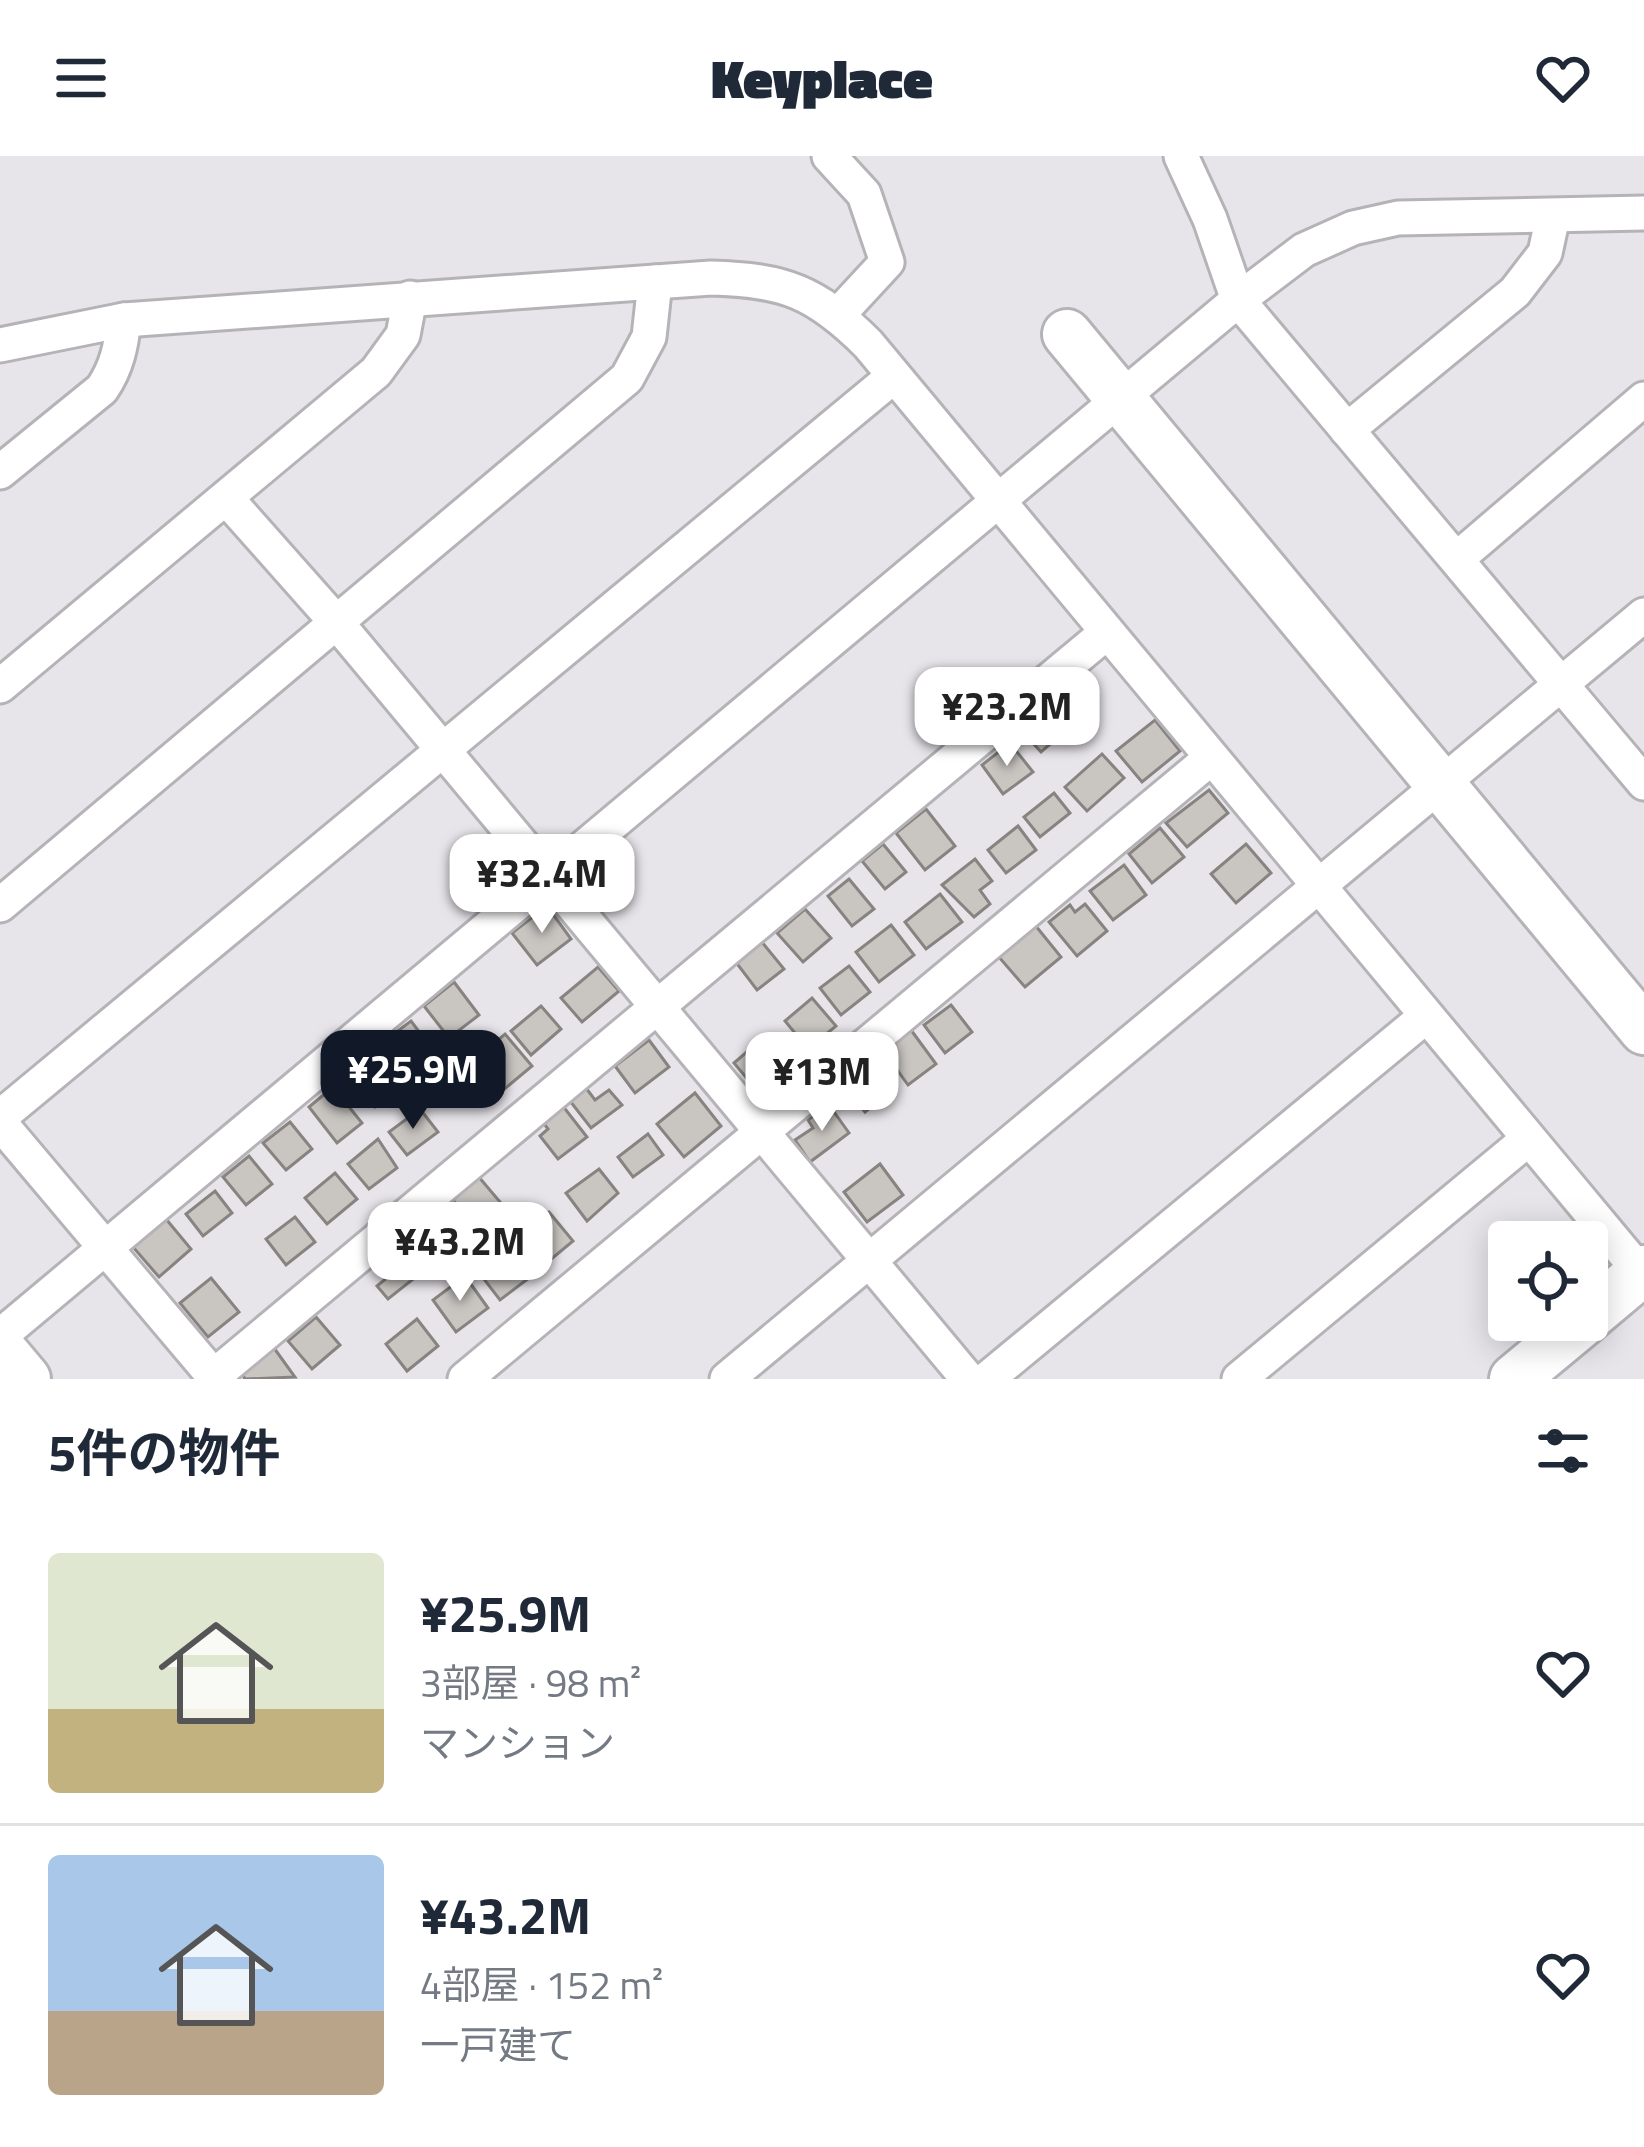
<!DOCTYPE html>
<html lang="ja">
<meta charset="utf-8">
<style>
:root{--surface:#fff;--page:#f6f6f7;--text:#1f2937;--muted:#747a83;--line:#e0e1e3;--accent:#111827}
body{margin:0;font-family:"Titillium Web","Noto Sans JP",sans-serif;background:var(--page);color:var(--text);height:100vh;display:flex;flex-direction:column;font-size:45px;white-space:nowrap}
*{box-sizing:border-box;margin:0}
p{font-size:39px;color:var(--muted)}
.icon{flex:none;width:66px;height:66px;fill:none;stroke:currentColor;stroke-width:2;stroke-linecap:round;stroke-linejoin:round}
.map{position:relative;height:1223px;overflow:hidden}
.drawer{display:flex;flex-direction:column;background:var(--surface);flex:1}
.drawer>*{flex:none}
.buttons{position:absolute;left:1488px;top:1065px;display:grid;gap:24px}
.buttons a{display:grid;place-items:center;width:120px;height:120px;border-radius:12px;background:var(--surface);box-shadow:0 6px 30px #0003;font-size:60px}
.price{position:absolute;translate:-50% -102px;padding:0 27px;border-radius:24px;background:#fff;color:#222;font-size:39px;line-height:78px;filter:drop-shadow(0 3px 6px #0008)}
.price::after{content:'';position:absolute;left:50%;top:72px;width:36px;height:27px;margin-left:-18px;background:inherit;clip-path:polygon(0 0,100% 0,50% 100%)}
.price.active{background:var(--accent);color:#fff}
ul{padding:0;list-style:none}
li{display:flex;align-items:center;gap:36px;height:300px;padding:0 48px}
li+li{border-top:3px solid var(--line)}
li span{display:grid;place-items:center;flex:none;width:336px;height:240px;border-radius:12px;color:#555}
li>.icon{margin-inline-start:auto}
span .icon{width:144px;height:144px;fill:#fffc;stroke-width:1}
li b{font-size:51px}
h2{display:flex;justify-content:space-between;align-items:center;height:144px;padding:0 48px;font-size:51px}
header{display:flex;justify-content:space-between;align-items:center;height:156px;padding:0 48px;background:var(--surface);font-size:54px;font-weight:800}
.map>svg:first-child{display:block}
</style>
<header><svg class="icon" aria-label="menu" viewBox="0 0 24 24"><path d="M4 6h16M4 12h16M4 18h16"/></svg>Keyplace<svg class="icon" aria-label="heart" viewBox="0 0 24 24"><path d="M12 20l-8-8c-3-5 5-10 8-4 3-6 11-1 8 4z"/></svg></header>
<div class="map">
<svg width="1644" height="1223" viewBox="0 0 1644 1223">
<rect width="100%" height="100%" fill="#e8e5ea"/>
<g fill="#c9c6c2" stroke="#868380" stroke-width="3">
<polygon points="1052,548 1071,570 1041,596 1022,575"/>
<polygon points="1155,564 1180,595 1142,626 1116,595"/>
<polygon points="1010,587 1033,616 1003,638 982,609"/>
<polygon points="1102,598 1124,622 1087,655 1065,631"/>
<polygon points="1209,634 1228,657 1187,691 1166,667"/>
<polygon points="1054,637 1070,657 1040,681 1024,661"/>
<polygon points="926,653 955,690 925,714 896,677"/>
<polygon points="1018,670 1036,694 1006,717 988,694"/>
<polygon points="1160,672 1184,701 1152,727 1129,698"/>
<polygon points="883,688 906,716 885,733 862,705"/>
<polygon points="1246,688 1271,717 1236,747 1211,718"/>
<polygon points="975,703 992,725 980,734 990,748 974,761 942,729"/>
<polygon points="1124,709 1146,739 1113,764 1090,735"/>
<polygon points="849,723 874,753 852,770 828,740"/>
<polygon points="940,738 962,766 926,793 905,766"/>
<polygon points="1085,748 1107,775 1077,800 1049,766 1070,749 1075,756"/>
<polygon points="547,750 571,783 537,809 512,777"/>
<polygon points="805,753 831,782 803,806 777,777"/>
<polygon points="891,769 914,799 879,826 856,796"/>
<polygon points="1035,769 1061,801 1025,831 998,800"/>
<polygon points="761,785 784,813 757,834 735,805"/>
<polygon points="849,810 870,836 841,859 820,832"/>
<polygon points="598,811 619,835 582,866 561,842"/>
<polygon points="454,826 479,859 449,882 424,850"/>
<polygon points="812,842 836,870 808,893 785,865"/>
<polygon points="951,849 972,876 945,897 924,869"/>
<polygon points="541,850 561,873 531,899 511,875"/>
<polygon points="411,865 426,885 398,906 383,886"/>
<polygon points="911,874 936,908 908,929 883,894"/>
<polygon points="505,878 532,910 496,940 470,908"/>
<polygon points="649,884 669,911 635,937 615,910"/>
<polygon points="756,888 777,913 754,931 734,907"/>
<polygon points="376,898 401,930 375,951 350,921"/>
<polygon points="874,909 893,933 865,956 846,932"/>
<polygon points="333,931 362,967 337,987 309,951"/>
<polygon points="586,932 595,944 609,934 622,949 591,972 570,945"/>
<polygon points="695,937 721,970 684,1001 657,968"/>
<polygon points="562,949 587,981 558,1003 540,980 548,973 542,965"/>
<polygon points="829,949 849,977 810,1006 795,984 813,972 808,964"/>
<polygon points="420,953 438,976 407,999 389,976"/>
<polygon points="290,966 312,993 286,1014 263,987"/>
<polygon points="648,978 663,999 633,1021 618,1001"/>
<polygon points="378,983 397,1012 369,1033 348,1008"/>
<polygon points="249,1000 272,1028 246,1049 223,1021"/>
<polygon points="880,1008 903,1039 867,1066 844,1036"/>
<polygon points="599,1013 618,1037 587,1065 566,1037"/>
<polygon points="335,1017 357,1043 327,1068 305,1042"/>
<polygon points="478,1020 506,1053 480,1075 452,1043"/>
<polygon points="215,1035 232,1057 203,1080 186,1058"/>
<polygon points="549,1056 573,1085 543,1110 519,1081"/>
<polygon points="295,1061 315,1086 286,1109 266,1083"/>
<polygon points="166,1063 191,1093 159,1121 133,1091"/>
<polygon points="400,1088 422,1116 388,1143 377,1130 388,1121 377,1107"/>
<polygon points="511,1089 533,1119 500,1144 477,1114"/>
<polygon points="465,1120 488,1152 456,1176 433,1144"/>
<polygon points="211,1122 239,1156 208,1181 180,1147"/>
<polygon points="316,1161 340,1189 312,1213 288,1185"/>
<polygon points="417,1163 438,1190 407,1215 386,1188"/>
<polygon points="274,1192 295,1221 245,1223 241,1216"/>
</g>
<g fill="none" stroke-linecap="round" stroke-linejoin="round">
<g stroke="#b6b3b8" stroke-width="39">
<g id="street">
<polyline points="829,0 864,38 887,106 838,159"/>
<polyline points="1181,0 1210,63 1238,144 1644,627"/>
<path d="M0 189 124 164 711 122C785 124 816 136 868 188L1641 1117"/>
<polyline points="1347,274 1515,136 1545,97 1553,60"/>
<path d="M0 316 102 233C117 211 121 190 124 164"/>
<polyline points="227,343 337,467 968,1223"/>
<polyline points="1458,402 1644,243"/>
<polyline points="0,530 376,216 403,179 410,142"/>
<polyline points="0,749 627,222 649,181 655,126"/>
<polyline points="0,961 894,220"/>
<polyline points="0,967 216,1223"/>
<polyline points="0,1180 1238,144 1304,94 1353,72 1398,62 1644,57"/>
<polyline points="214,1220 1106,477"/>
<polyline points="465,1223 1211,602"/>
<polyline points="727,1223 1644,459"/>
<polyline points="987,1223 1425,861"/>
<polyline points="1239,1223 1527,984"/>
</g>
</g>
<g stroke="#b6b3b8" stroke-width="54">
<g id="secondary">
<polyline points="1067,178 1644,874"/>
<polyline points="1587,1162 1644,1114"/>
<polyline points="0,1192 26,1223"/>
<polyline points="1514,1223 1585,1164"/>
</g>
</g>
<use href="#street" stroke="#fff" stroke-width="33"/>
<use href="#secondary" stroke="#fff" stroke-width="48"/>
</g>
</svg>
<div class="buttons">
<a><svg class="icon" aria-label="locate" viewBox="0 0 24 24"><circle cx="12" cy="12" r="6"/><path d="M12 2v4M12 18v4M2 12h4M18 12h4"/></svg></a>
</div>
<b class="price" style="left:1007px;top:613px">¥23.2M</b>
<b class="price" style="left:542px;top:780px">¥32.4M</b>
<b class="price active" style="left:413px;top:976px">¥25.9M</b>
<b class="price" style="left:822px;top:978px">¥13M</b>
<b class="price" style="left:460px;top:1148px">¥43.2M</b>
</div>
<section class="drawer">
<h2>5件の物件<svg class="icon" aria-label="filters" viewBox="0 0 24 24"><path d="M4 7h16M4 17h16"/><circle cx="9" cy="7" r="2"/><circle cx="15" cy="17" r="2"/></svg></h2>
<ul>
<li><span style="background:linear-gradient(#dfe7d0 65%,#c2b280 0)"><svg class="icon" aria-label="home" viewBox="0 0 24 24"><path d="M3 11l9-7 9 7M6 9v11h12V9"/></svg></span><div><b>¥25.9M</b><p>3部屋 · 98 m²</p><p>マンション</p></div><svg class="icon" aria-label="heart" viewBox="0 0 24 24"><path d="M12 20l-8-8c-3-5 5-10 8-4 3-6 11-1 8 4z"/></svg></li>
<li><span style="background:linear-gradient(#a9c7e8 65%,#b9a48a 0)"><svg class="icon" aria-label="home" viewBox="0 0 24 24"><path d="M3 11l9-7 9 7M6 9v11h12V9"/></svg></span><div><b>¥43.2M</b><p>4部屋 · 152 m²</p><p>一戸建て</p></div><svg class="icon" aria-label="heart" viewBox="0 0 24 24"><path d="M12 20l-8-8c-3-5 5-10 8-4 3-6 11-1 8 4z"/></svg></li>
</ul>
</section>
